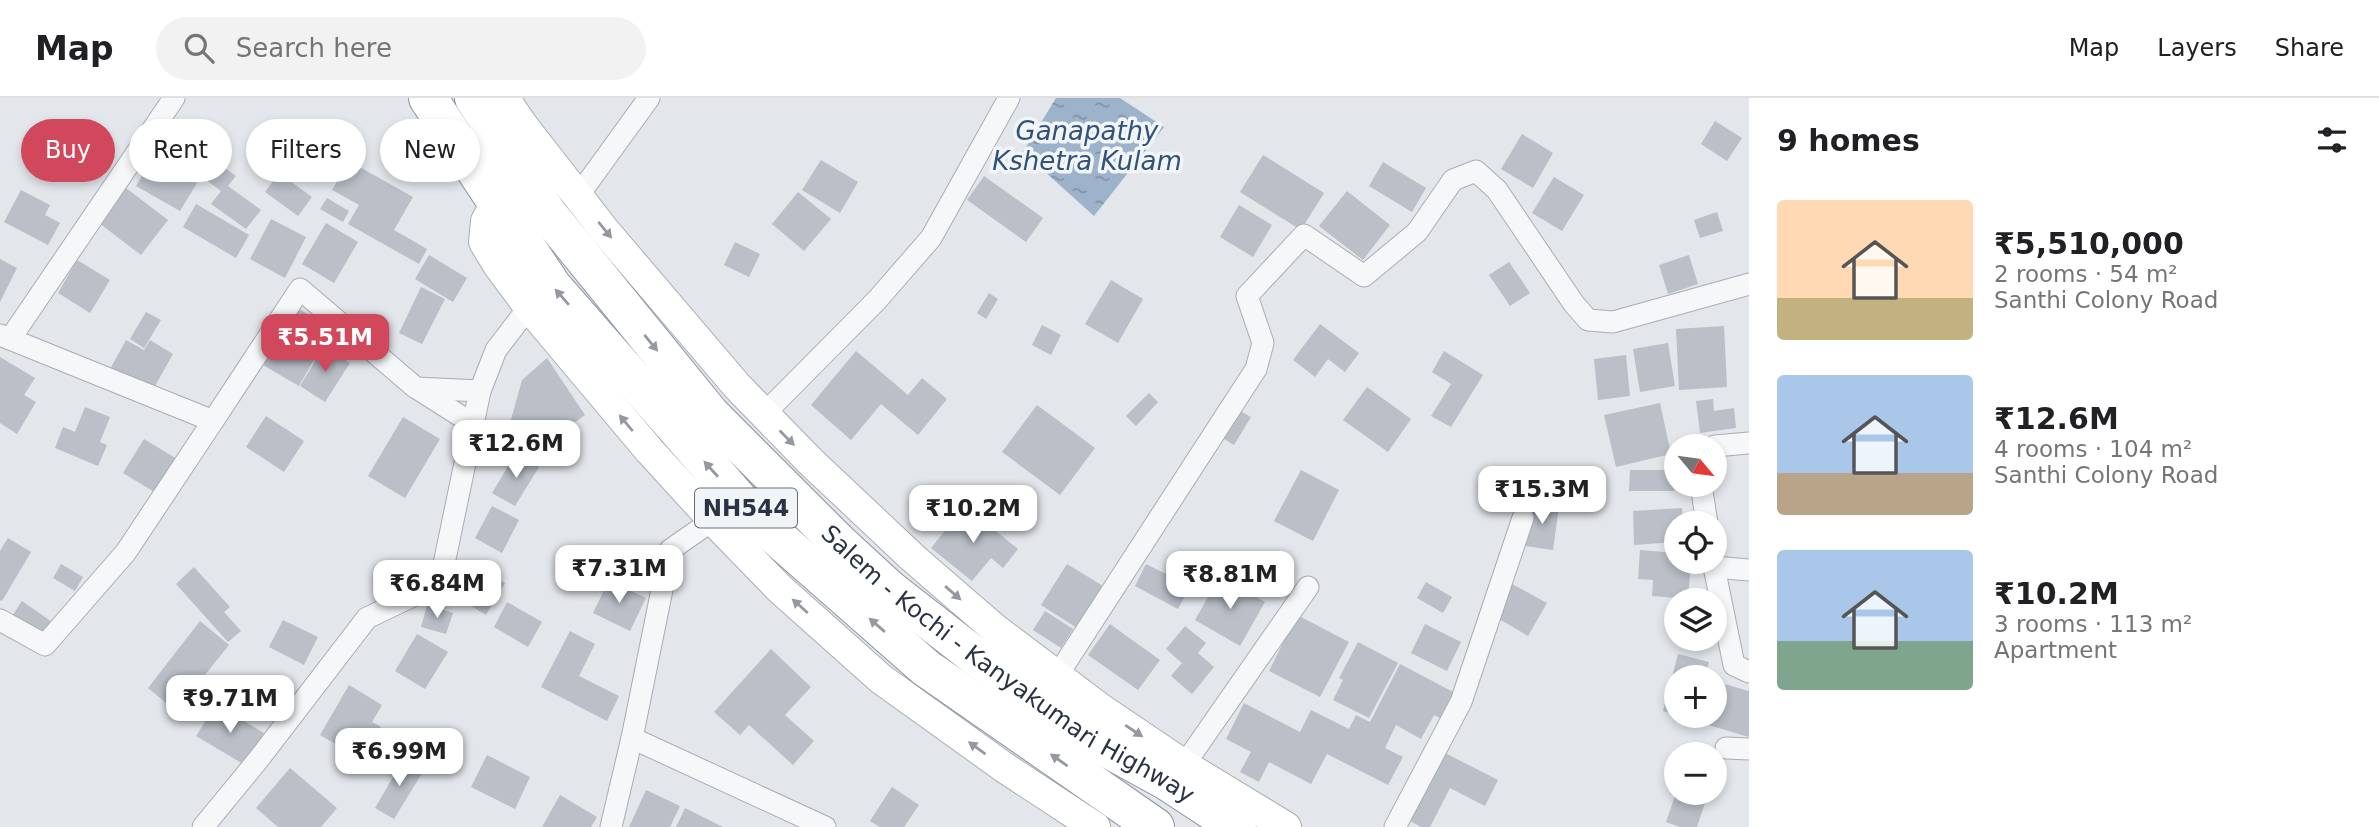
<!DOCTYPE html>
<meta charset="utf-8">
<style>
:root{--surface:#fff;--page:#f2f2f2;--text:#202124;--muted:#757577;--line:#e0e0e0;--accent:#d1475b}
body{margin:0;font-family:"DejaVu Sans",sans-serif;background:var(--page);color:var(--text);height:100vh;display:flex;flex-direction:column;font-size:26px;white-space:nowrap}
*{box-sizing:border-box;margin:0}
p{font-size:23px;color:var(--muted)}
.icon{flex:none;width:38px;height:38px;fill:none;stroke:currentColor;stroke-width:2;stroke-linecap:round;stroke-linejoin:round}
.map{position:relative;flex:1;overflow:hidden}
.drawer{display:flex;flex-direction:column;background:var(--surface);width:630px}
.drawer>*{flex:none}
.banner{position:absolute;left:21px;top:21px;width:665px;height:63px;display:flex;gap:14px}
.needle{width:46px;rotate:119deg}
.controls{position:absolute;left:1664px;top:336px;display:grid;gap:14px}
.controls a{display:grid;place-items:center;width:63px;height:63px;border-radius:50%;background:var(--surface);box-shadow:0 4px 10px #0003;font-size:35px}
.price{position:absolute;translate:-50% -60px;padding:0 16px;border-radius:14px;background:#fff;color:#222;font-size:23px;line-height:46px;filter:drop-shadow(0 2px 4px #0008)}
.price::after{content:'';position:absolute;left:50%;top:42px;width:21px;height:16px;margin-left:-10px;background:inherit;clip-path:polygon(0 0,100% 0,50% 100%)}
.price.current{background:var(--accent);color:#fff}
ul{padding:0;list-style:none}
li{display:flex;align-items:center;gap:21px;height:175px;padding:0 28px}
li span{display:grid;place-items:center;flex:none;width:196px;height:140px;border-radius:7px;color:#555}
li>.icon{margin-inline-start:auto}
span .icon{width:84px;height:84px;fill:#fffc;stroke-width:1}
li b{font-size:30px}
h2{display:flex;justify-content:space-between;align-items:center;height:84px;padding:0 28px;font-size:30px}
.tag{padding:0 24px;border-radius:32px;background:var(--surface);box-shadow:0 4px 10px #0003;font-size:24px;line-height:63px}
.tag.current{background:var(--accent);color:#fff}
header{display:flex;align-items:center;gap:42px;box-sizing:border-box;height:98px;padding:0 35px;background:var(--surface);border-bottom:2px solid var(--line)}
header strong{font-size:33px}
nav{display:flex;gap:38px;margin-inline-start:auto;font-size:24px}
.search{width:490px;height:63px;background:var(--page);display:flex;align-items:center;gap:18px;box-sizing:border-box;padding:0 24px;border-radius:38px;color:var(--muted);font-size:26px}
main{display:flex;flex:1;min-height:0}
.map>svg:first-child{display:block}
</style>
<header>
<strong>Map</strong>
<div class="search"><svg class="icon" aria-label="search" viewBox="0 0 24 24"><circle cx="10" cy="10" r="6"/><path d="M15 15l6 6"/></svg>Search here</div>
<nav><a>Map</a><a>Layers</a><a>Share</a></nav>
</header>
<main>
<div class="map">
<svg width="1749" height="729" viewBox="0 0 1749 729">
<defs>
<pattern id="water-ripples" width="26" height="14" patternUnits="userSpaceOnUse" patternTransform="scale(1.75)"><rect width="26" height="14" fill="#9db3cb"/><path d="M2 4q2-2 4 0t4 0M15 11q2-2 4 0t4 0" fill="none" stroke="#8092a6"/></pattern>
</defs>
<rect width="100%" height="100%" fill="#e3e6eb"/>
<polygon fill="url(#water-ripples)" points="1056,0 1120,0 1164,29 1094,118 1023,54"/>
<g fill="#babfc8">
<polygon points="1715,23 1742,40 1727,63 1701,46"/>
<polygon points="44,31 98,53 87,82 32,60"/>
<polygon points="175,33 236,78 228,88 261,112 246,131 211,106 221,93 163,50"/>
<polygon points="1522,36 1553,55 1533,90 1501,71"/>
<polygon points="1263,57 1324,95 1301,132 1240,94"/>
<polygon points="153,59 197,85 180,113 136,88"/>
<polygon points="821,62 858,84 840,115 802,92"/>
<polygon points="349,63 413,99 394,132 427,151 419,166 348,126 359,107 332,92"/>
<polygon points="1383,64 1426,90 1412,114 1369,88"/>
<polygon points="279,75 312,99 298,118 265,94"/>
<polygon points="984,78 1043,120 1026,144 967,102"/>
<polygon points="1554,79 1584,97 1562,133 1532,115"/>
<polygon points="126,90 168,122 141,157 99,125"/>
<polygon points="21,92 50,107 45,117 60,125 48,147 4,124"/>
<polygon points="1347,93 1390,127 1363,162 1319,128"/>
<polygon points="798,94 831,121 804,153 772,126"/>
<polygon points="327,100 349,113 343,124 320,111"/>
<polygon points="196,106 249,137 236,160 183,129"/>
<polygon points="1239,107 1272,127 1253,159 1220,139"/>
<polygon points="1717,114 1723,133 1700,140 1694,122"/>
<polygon points="271,121 306,139 285,180 250,161"/>
<polygon points="326,125 358,144 334,185 302,166"/>
<polygon points="735,144 760,156 749,179 724,167"/>
<polygon points="429,157 467,180 453,204 415,181"/>
<polygon points="1689,157 1698,186 1668,196 1659,167"/>
<polygon points="0,161 17,170 0,204"/>
<polygon points="77,162 110,182 90,215 58,195"/>
<polygon points="1509,164 1530,195 1510,208 1489,177"/>
<polygon points="1111,182 1143,201 1118,245 1085,226"/>
<polygon points="421,189 445,201 422,246 399,235"/>
<polygon points="989,195 998,201 986,221 977,215"/>
<polygon points="297,210 332,230 299,288 263,267"/>
<polygon points="146,214 161,222 144,250 130,241"/>
<polygon points="1320,226 1359,255 1345,274 1328,261 1315,279 1293,262"/>
<polygon points="1042,227 1061,237 1051,257 1032,247"/>
<polygon points="1724,228 1727,289 1679,292 1676,231"/>
<polygon points="126,242 144,252 150,242 173,256 150,297 109,273"/>
<polygon points="1668,245 1675,288 1640,294 1633,251"/>
<polygon points="324,248 350,265 325,304 300,288"/>
<polygon points="856,253 908,297 922,280 947,301 918,337 881,306 851,342 811,307"/>
<polygon points="1444,253 1483,277 1451,329 1431,318 1451,286 1432,274"/>
<polygon points="1626,257 1630,298 1598,302 1594,261"/>
<polygon points="0,259 35,280 24,297 36,304 17,336 0,325"/>
<polygon points="547,260 585,317 539,351 507,336 522,282"/>
<polygon points="1367,289 1411,321 1388,354 1343,322"/>
<polygon points="1149,295 1158,304 1136,328 1126,318"/>
<polygon points="1713,301 1714,313 1734,310 1736,330 1700,335 1696,303"/>
<polygon points="1660,305 1671,356 1616,369 1604,317"/>
<polygon points="1037,307 1095,350 1060,397 1002,354"/>
<polygon points="85,309 110,319 100,344 107,347 98,368 55,350 63,329 75,334"/>
<polygon points="1233,309 1251,319 1234,347 1216,336"/>
<polygon points="266,318 304,343 284,374 246,349"/>
<polygon points="403,319 440,341 405,400 368,378"/>
<polygon points="144,341 177,361 156,395 123,375"/>
<polygon points="516,355 539,369 515,408 492,395"/>
<polygon points="1301,372 1339,392 1313,443 1274,423"/>
<polygon points="1630,372 1674,372 1674,393 1629,393"/>
<polygon points="1531,405 1559,409 1553,452 1525,448"/>
<polygon points="492,408 519,422 502,455 475,440"/>
<polygon points="965,408 1018,451 1003,470 991,460 972,483 931,450"/>
<polygon points="1682,410 1683,425 1676,425 1676,444 1634,447 1633,413"/>
<polygon points="8,440 31,454 2,503 0,502 0,453"/>
<polygon points="1640,452 1676,455 1676,464 1691,464 1688,501 1652,498 1653,482 1638,481"/>
<polygon points="61,466 83,479 75,493 53,480"/>
<polygon points="1067,466 1103,488 1077,530 1041,507"/>
<polygon points="1146,466 1190,488 1178,511 1135,488"/>
<polygon points="473,467 505,485 486,517 455,498"/>
<polygon points="194,469 230,509 224,514 241,533 228,544 176,486"/>
<polygon points="1220,478 1265,504 1240,548 1195,522"/>
<polygon points="609,482 646,500 630,533 593,515"/>
<polygon points="1426,484 1452,499 1443,515 1417,500"/>
<polygon points="1512,486 1547,505 1528,538 1494,518"/>
<polygon points="22,503 52,524 40,542 10,521"/>
<polygon points="507,504 542,524 528,549 494,529"/>
<polygon points="427,507 453,515 446,536 421,529"/>
<polygon points="1045,513 1073,531 1061,550 1033,532"/>
<polygon points="1297,517 1349,544 1320,599 1269,573"/>
<polygon points="283,522 318,539 304,567 269,549"/>
<polygon points="200,523 229,547 176,613 148,590"/>
<polygon points="1110,526 1160,562 1138,592 1088,557"/>
<polygon points="1425,526 1461,544 1447,573 1411,555"/>
<polygon points="1185,528 1206,545 1198,555 1214,569 1192,596 1171,578 1182,565 1166,551"/>
<polygon points="570,533 595,546 579,578 619,598 607,623 541,589"/>
<polygon points="417,536 448,554 425,591 395,573"/>
<polygon points="1358,544 1398,565 1369,620 1333,602 1343,582 1339,580"/>
<polygon points="771,551 811,589 785,617 814,643 793,667 749,627 740,637 714,614"/>
<polygon points="1678,556 1709,564 1705,579 1676,579 1676,617 1663,613"/>
<polygon points="1400,566 1459,597 1446,623 1434,617 1421,641 1396,627 1385,650 1403,659 1388,687 1327,656 1311,686 1269,664 1259,684 1240,674 1251,654 1226,641 1244,605 1300,634 1311,612 1349,631 1356,617 1370,624"/>
<polygon points="1721,585 1749,593 1749,639 1708,627 1711,618 1715,618 1715,604"/>
<polygon points="349,587 382,607 372,624 381,629 362,661 320,637"/>
<polygon points="216,606 264,635 245,667 196,638"/>
<polygon points="1445,655 1498,682 1485,708 1450,690 1430,729 1421,729 1410,723"/>
<polygon points="487,657 530,679 515,711 471,689"/>
<polygon points="404,660 424,672 394,721 375,710"/>
<polygon points="290,670 337,710 321,729 278,729 256,710"/>
<polygon points="892,689 919,707 904,729 880,729 870,723"/>
<polygon points="646,692 680,708 670,729 629,729"/>
<polygon points="1676,695 1705,705 1697,729 1680,729 1666,724"/>
<polygon points="560,697 597,719 591,729 542,729"/>
<polygon points="685,710 723,729 676,729"/>
</g>
<g fill="none" stroke-linecap="round" stroke-linejoin="round">
<g stroke="#a8adb5" stroke-width="23">
<g id="street">
<polyline points="578,98 649,0"/>
<polyline points="0,237 10,241 174,0"/>
<polyline points="10,241 213,323 300,191 416,290 480,293 440,485 367,520 258,662 203,729"/>
<polyline points="418,291 473,326"/>
<polyline points="480,293 496,252 529,209"/>
<polyline points="764,316 877,202 931,140 1009,0"/>
<polyline points="1715,348 1749,345"/>
<polyline points="1701,387 1707,425"/>
<polyline points="1713,464 1734,567 1749,574"/>
<polyline points="1714,469 1749,472"/>
<polyline points="0,522 45,547 126,454 213,323"/>
<polyline points="1057,578 1256,271 1263,245 1247,198 1304,137 1364,178 1417,134 1453,82 1476,73 1497,92 1574,206 1588,222 1613,224 1749,186"/>
<polyline points="632,640 825,729"/>
<polyline points="1726,650 1749,651"/>
<polyline points="1184,667 1308,489"/>
<polyline points="611,729 632,640 670,452 713,422"/>
<polyline points="1395,729 1461,604 1523,420"/>
</g>
</g>
<g stroke="#a8adb5" stroke-width="32">
<g id="secondary">
<polyline points="504,0 524,29 605,133 737,288 811,364 913,460 995,531 1101,611 1184,667 1286,729"/>
<polyline points="496,105 486,123 484,144 498,167 529,209 649,352 713,422 780,491 881,581 1005,670 1095,729"/>
</g>
</g>
<g stroke="#8a93a2" stroke-width="40">
<g id="highway">
<polyline points="428,0 552,188 753,418 926,570 1155,729"/>
<path id="s1" d="M474 0 547 115 711 317 839 445 889 491 975 558 1092 642 1167 683 1237 729"/>
</g>
</g>
<use href="#street" stroke="#f5f7f9" stroke-width="21"/>
<use href="#secondary" stroke="#fff" stroke-width="30"/>
<use href="#highway" stroke="#fff" stroke-width="38"/>
</g>
<defs><path id="oneway-solid" d="M-6-.8H1V-3.2L6.5 0L1 3.2V.8H-6Z" transform="scale(1.75)"/></defs>
<g fill="#9499a1">
<use href="#oneway-solid" transform="translate(605 132) rotate(51)"/>
<use href="#oneway-solid" transform="translate(562 199) rotate(-131)"/>
<use href="#oneway-solid" transform="translate(651 245) rotate(51)"/>
<use href="#oneway-solid" transform="translate(626 325) rotate(-130)"/>
<use href="#oneway-solid" transform="translate(787 340) rotate(45)"/>
<use href="#oneway-solid" transform="translate(711 371) rotate(-132)"/>
<use href="#oneway-solid" transform="translate(953 495) rotate(41)"/>
<use href="#oneway-solid" transform="translate(800 508) rotate(-138)"/>
<use href="#oneway-solid" transform="translate(877 527) rotate(-139)"/>
<use href="#oneway-solid" transform="translate(1134 633) rotate(34)"/>
<use href="#oneway-solid" transform="translate(977 650) rotate(-144)"/>
<use href="#oneway-solid" transform="translate(1059 662) rotate(-145)"/>
</g>
<g text-anchor="middle" stroke-width="7" stroke-linejoin="round" paint-order="stroke">
<rect fill="#f2f5f8" stroke="#666d79" stroke-width="2" x="695" y="390.5" width="102" height="39" rx="5"/>
<g font-size="23" font-weight="bold" fill="#2a3343">
<text x="746" y="418">NH544</text>
</g>
<g font-size="24" fill="#2a3343" stroke="#f2f5f8">
<text dy="8" stroke="none"><textPath href="#s1" startOffset="786">Salem - Kochi - Kanyakumari Highway</textPath></text>
</g>
<g font-size="26" font-style="italic" fill="#335278" stroke="#f2f5f8">
<text x="1087" y="42">Ganapathy<tspan x="1087" dy="30">Kshetra Kulam</tspan></text>
</g>
</g>
</svg>
<div class="controls">
<a><svg class="needle" viewBox="-14 -14 28 28"><path d="M0-13l5 13h-10z" fill="#e53935"/><path d="M0 13l5-13h-10z" fill="#757577"/></svg></a>
<a><svg class="icon" aria-label="locate" viewBox="0 0 24 24"><circle cx="12" cy="12" r="6"/><path d="M12 2v4M12 18v4M2 12h4M18 12h4"/></svg></a>
<a><svg class="icon" aria-label="layers" viewBox="0 0 24 24"><path d="M12 4l9 5-9 5-9-5zM3 14l9 5 9-5"/></svg></a>
<a>+</a>
<a>−</a>
</div>
<b class="price current" style="left:325px;top:276px">₹5.51M</b>
<b class="price" style="left:516px;top:382px">₹12.6M</b>
<b class="price" style="left:1542px;top:428px">₹15.3M</b>
<b class="price" style="left:973px;top:447px">₹10.2M</b>
<b class="price" style="left:619px;top:507px">₹7.31M</b>
<b class="price" style="left:1230px;top:513px">₹8.81M</b>
<b class="price" style="left:437px;top:522px">₹6.84M</b>
<b class="price" style="left:230px;top:637px">₹9.71M</b>
<b class="price" style="left:399px;top:690px">₹6.99M</b>
<div class="banner">
<a class="tag current">Buy</a>
<a class="tag">Rent</a>
<a class="tag">Filters</a>
<a class="tag">New</a>
</div>
</div>
<section class="drawer">
<h2>9 homes<svg class="icon" aria-label="filters" viewBox="0 0 24 24"><path d="M4 7h16M4 17h16"/><circle cx="9" cy="7" r="2"/><circle cx="15" cy="17" r="2"/></svg></h2>
<ul>
<li><span style="background:linear-gradient(#ffd9b3 70%,#c2b280 0)"><svg class="icon" aria-label="home" viewBox="0 0 24 24"><path d="M3 11l9-7 9 7M6 9v11h12V9"/></svg></span><div><b>₹5,510,000</b><p>2 rooms · 54 m²</p><p>Santhi Colony Road</p></div></li>
<li><span style="background:linear-gradient(#a9c7e8 70%,#b9a48a 0)"><svg class="icon" aria-label="home" viewBox="0 0 24 24"><path d="M3 11l9-7 9 7M6 9v11h12V9"/></svg></span><div><b>₹12.6M</b><p>4 rooms · 104 m²</p><p>Santhi Colony Road</p></div></li>
<li><span style="background:linear-gradient(#a9c7e8 65%,#7fa58c 0)"><svg class="icon" aria-label="home" viewBox="0 0 24 24"><path d="M3 11l9-7 9 7M6 9v11h12V9"/></svg></span><div><b>₹10.2M</b><p>3 rooms · 113 m²</p><p>Apartment</p></div></li>
</ul>
</section>
</main>
